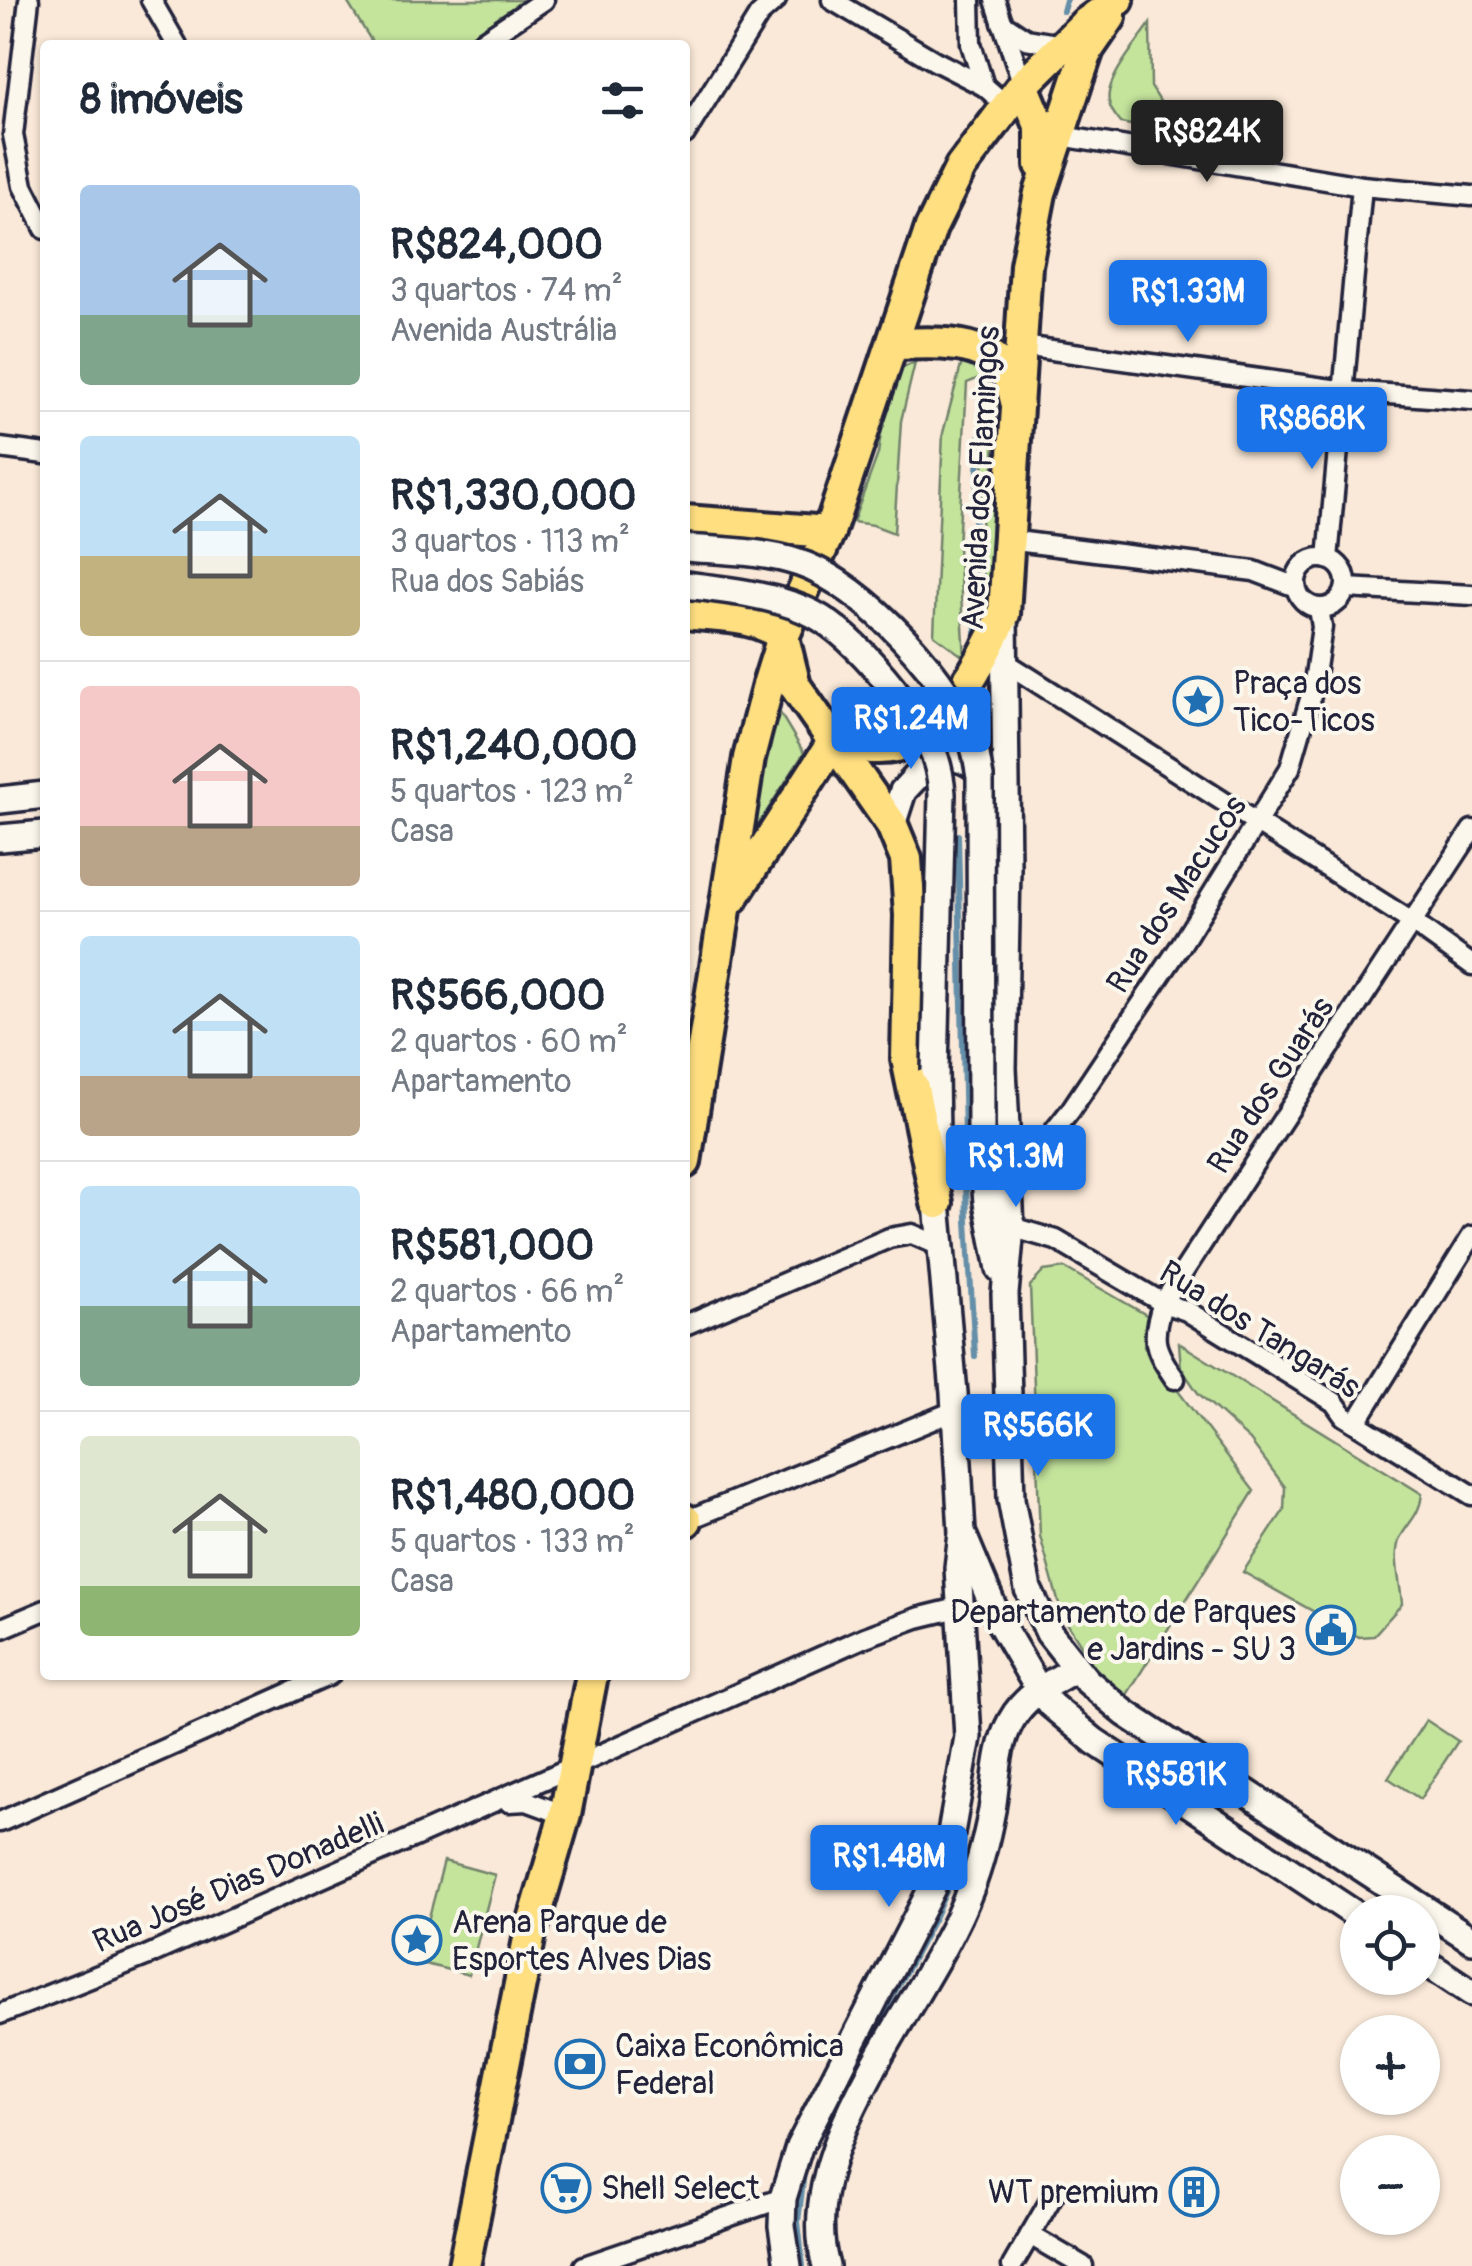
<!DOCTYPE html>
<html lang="pt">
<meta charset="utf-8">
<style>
:root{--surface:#fff;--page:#f2f2f3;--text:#1f2937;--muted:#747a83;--line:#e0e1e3;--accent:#1a73e8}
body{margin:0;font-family:Pangolin,sans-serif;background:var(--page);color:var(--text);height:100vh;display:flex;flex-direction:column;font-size:38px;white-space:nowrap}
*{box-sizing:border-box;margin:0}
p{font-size:32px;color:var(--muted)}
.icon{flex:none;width:55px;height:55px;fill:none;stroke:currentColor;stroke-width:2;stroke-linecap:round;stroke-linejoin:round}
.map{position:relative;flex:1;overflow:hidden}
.sheet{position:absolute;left:40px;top:40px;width:650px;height:1640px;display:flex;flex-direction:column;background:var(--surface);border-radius:10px;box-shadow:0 2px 8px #0004}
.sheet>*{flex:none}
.controls{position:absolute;left:1340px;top:1895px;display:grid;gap:20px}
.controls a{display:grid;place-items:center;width:100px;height:100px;border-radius:50%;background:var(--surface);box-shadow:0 2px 8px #0004;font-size:50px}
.price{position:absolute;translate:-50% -85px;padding:0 22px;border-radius:10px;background:var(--accent);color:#fff;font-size:32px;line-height:65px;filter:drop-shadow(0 2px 5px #0008)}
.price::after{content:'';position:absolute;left:50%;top:60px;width:30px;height:22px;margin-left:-15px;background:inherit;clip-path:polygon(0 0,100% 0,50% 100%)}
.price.active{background:#222;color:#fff}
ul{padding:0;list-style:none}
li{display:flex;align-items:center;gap:30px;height:250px;padding:0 40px}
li+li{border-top:2px solid var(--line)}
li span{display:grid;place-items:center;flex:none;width:280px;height:200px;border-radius:10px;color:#555}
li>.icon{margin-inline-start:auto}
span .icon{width:120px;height:120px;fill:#fffc;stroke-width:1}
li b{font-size:42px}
h2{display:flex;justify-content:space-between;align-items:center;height:120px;padding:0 40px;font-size:42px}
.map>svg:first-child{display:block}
</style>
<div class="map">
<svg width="1472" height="2266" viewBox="0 0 1472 2266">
<rect width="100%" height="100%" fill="#fae9d8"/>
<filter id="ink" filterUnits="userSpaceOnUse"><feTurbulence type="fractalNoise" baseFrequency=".01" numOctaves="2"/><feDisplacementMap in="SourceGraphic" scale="20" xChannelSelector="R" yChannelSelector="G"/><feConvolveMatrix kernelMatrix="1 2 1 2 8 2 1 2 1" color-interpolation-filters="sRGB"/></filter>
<g filter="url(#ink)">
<g fill="#c4e49c" stroke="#73836c" stroke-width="2.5">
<polygon points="346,0 531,0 506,19 459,45 374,45"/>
<path d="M1150 24 1151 87 1181 135 1121 123C1116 117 1110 110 1109 102 1104 81 1138 42 1150 24Z"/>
<path d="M962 362 993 370 997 383 988 622C975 543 984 463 988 384L979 378 967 383 958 547 965 658 934 635 943 433Z"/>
<polygon points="915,363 901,421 894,533 873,525 853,522 878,454 885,406 897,369"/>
<polygon points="774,703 804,753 738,856"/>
<polygon points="1065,1268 1148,1316 1144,1346 1254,1491 1125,1698 1094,1666 1062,1615 1040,1536 1030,1286 1044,1271"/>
<path d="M1179 1343 1422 1494C1420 1515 1409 1521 1400 1538 1392 1556 1401 1585 1402 1604L1373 1636 1359 1637 1243 1572 1284 1510 1285 1487 1250 1440 1198 1393 1181 1368Z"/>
<polygon points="1426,1720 1458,1741 1420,1799 1388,1778"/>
<polygon points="444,1861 495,1875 469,1975 417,1962"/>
</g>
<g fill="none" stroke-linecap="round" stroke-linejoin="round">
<g stroke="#658fa9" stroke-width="6">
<polyline points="1063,11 1066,0"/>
<polyline points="976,634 974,536 983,389"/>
<polyline points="958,835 967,1221 975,1356"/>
<polyline points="852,2072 935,1916 953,1876 959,1855"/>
<polyline points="803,2266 798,2222 804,2173"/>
</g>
<g stroke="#22223b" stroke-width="25">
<g id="street">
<polyline points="29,0 13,135 23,186 45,229"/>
<polyline points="151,0 177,45"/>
<polyline points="832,0 935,61 984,86 1007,106"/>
<polyline points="970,0 971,44 984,86"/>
<polyline points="995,0 1023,85"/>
<polyline points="1002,23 1026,39 1062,45"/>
<polyline points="477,45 544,0"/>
<polyline points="685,134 759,15 776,0"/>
<polyline points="1061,136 1362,186 1472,196"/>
<polyline points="1023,346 1346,391 1472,400"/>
<polyline points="0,448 45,454"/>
<polyline points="1008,540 1254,571 1296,587"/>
<circle cx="1321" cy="583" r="25"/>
<polyline points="1328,559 1362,186"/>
<polyline points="1346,588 1472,595"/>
<polyline points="1005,662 1412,922 1472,965"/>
<polyline points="1009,1180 1032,1159 1070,1111 1179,948 1290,768 1313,689 1322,627 1319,608"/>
<polyline points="1011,1227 1056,1240 1163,1303 1187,1311 1334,1402 1344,1416 1472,1495"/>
<polyline points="685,1325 889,1238 912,1234 940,1246"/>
<path d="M1175 1379C1154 1349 1150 1339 1163 1303L1472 830"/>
<polyline points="1356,1423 1472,1236"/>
<polyline points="685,1521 954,1411"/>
<polyline points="0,1629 45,1610"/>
<polyline points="509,1802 527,1801 565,1815"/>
<polyline points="0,1822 330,1675"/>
<polyline points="0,2014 146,1956 865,1637 917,1618 962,1607"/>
<polyline points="1030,2235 1083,2266"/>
<polyline points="584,2266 783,2198"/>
<polyline points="1012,2266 1055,2192"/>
</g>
</g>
<g stroke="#22223b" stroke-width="32">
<g id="secondary">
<polyline points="1004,616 1007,868 1003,1068 1011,1227 1005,1294 1011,1499 1028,1589 1049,1633 1086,1680 1125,1713 1472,1940"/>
<polyline points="0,800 45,795"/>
<path d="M892 825 903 791 932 760C957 752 972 763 990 779"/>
<polyline points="0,838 45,834"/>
<polyline points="981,1133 987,1202 1000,1269"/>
<polyline points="964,1537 1000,1623 1039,1690 1051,1705 1094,1741 1358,1916"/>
<polyline points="1422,1960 1472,1993"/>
<polyline points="788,2266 782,2226 783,2198 799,2147 932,1888 948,1850 968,1737 958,1568 962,1533 954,1393 937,1203 935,1071"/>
<path d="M826 2266C791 2146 930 1999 970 1890 980 1865 987 1836 992 1810 997 1780 996 1748 1011 1721 1025 1695 1051 1683 1075 1669"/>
</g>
</g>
<g stroke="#22223b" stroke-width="38">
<g id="primary">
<polyline points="1023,85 1041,128 1041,165"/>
<path d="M893 344C946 343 1004 336 1016 401"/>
<polyline points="685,521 829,532"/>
<path d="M685 613C718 617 757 614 783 637L795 686 892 825 906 859 910 915 907 1059 937 1203"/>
<path d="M834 741C854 746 876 751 897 746 945 733 985 657 1004 614L1026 265 1040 193 1077 81 1088 49 1110 17"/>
<polyline points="733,897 834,741"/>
<polyline points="685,1162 749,758 768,685 783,637 829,532 931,228 961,167 1023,85 1085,24 1118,0"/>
<polyline points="685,1520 686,1521"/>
<polyline points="464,2266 530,1934 565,1815 592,1675"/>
</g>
</g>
<use href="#street" stroke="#fbf7ec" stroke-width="18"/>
<use href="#secondary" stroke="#fbf7ec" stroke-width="25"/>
<use href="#primary" stroke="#ffdf80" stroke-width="30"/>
<g stroke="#22223b" stroke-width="32" stroke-linecap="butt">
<g id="secondary-bridge">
<path d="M685 548C723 551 763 551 799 563 864 584 954 682 974 747 977 757 978 767 980 777L981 1133"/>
<path d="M685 585C725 590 768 594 805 610 850 629 906 699 929 743 937 759 941 776 942 794L935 1071"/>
</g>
</g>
<use href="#secondary-bridge" stroke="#fbf7ec" stroke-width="25"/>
</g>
</g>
<defs>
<g id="sight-ring" transform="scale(2.5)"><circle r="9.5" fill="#fbf7ec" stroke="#1f6fb2" stroke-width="1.5"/><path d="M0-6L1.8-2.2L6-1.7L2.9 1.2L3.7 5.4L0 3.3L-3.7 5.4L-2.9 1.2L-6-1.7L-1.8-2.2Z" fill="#1f6fb2"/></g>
<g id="civic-ring" transform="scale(2.5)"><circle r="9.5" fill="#fbf7ec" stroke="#1f6fb2" stroke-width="1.5"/><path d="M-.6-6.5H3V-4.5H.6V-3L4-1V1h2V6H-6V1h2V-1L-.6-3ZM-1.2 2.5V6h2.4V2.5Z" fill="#1f6fb2"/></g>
<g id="bank-ring" transform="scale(2.5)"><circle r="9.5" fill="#fbf7ec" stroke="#1f6fb2" stroke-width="1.5"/><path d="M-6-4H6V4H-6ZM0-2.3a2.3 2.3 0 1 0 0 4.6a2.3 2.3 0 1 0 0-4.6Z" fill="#1f6fb2"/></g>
<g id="supermarket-ring" transform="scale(2.5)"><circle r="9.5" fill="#fbf7ec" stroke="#1f6fb2" stroke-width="1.5"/><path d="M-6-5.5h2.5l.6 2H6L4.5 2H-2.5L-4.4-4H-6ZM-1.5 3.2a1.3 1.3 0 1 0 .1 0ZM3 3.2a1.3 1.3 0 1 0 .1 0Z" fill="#1f6fb2"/></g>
<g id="building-ring" transform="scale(2.5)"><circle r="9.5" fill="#fbf7ec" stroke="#1f6fb2" stroke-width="1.5"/><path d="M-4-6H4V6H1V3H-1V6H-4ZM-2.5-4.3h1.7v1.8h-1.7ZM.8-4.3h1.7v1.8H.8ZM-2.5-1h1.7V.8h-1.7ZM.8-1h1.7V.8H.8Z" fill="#1f6fb2"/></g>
</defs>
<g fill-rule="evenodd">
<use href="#sight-ring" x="1198" y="701"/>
<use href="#civic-ring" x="1331" y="1630"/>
<use href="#sight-ring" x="417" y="1940"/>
<use href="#bank-ring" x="580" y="2064"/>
<use href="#supermarket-ring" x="566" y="2188"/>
<use href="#building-ring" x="1194" y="2192"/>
</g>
<g text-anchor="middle" stroke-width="8" stroke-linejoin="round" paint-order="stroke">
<g font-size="32" fill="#22223b" stroke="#fbf7ec">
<text transform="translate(980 478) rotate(-87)" y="11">Avenida dos Flamingos</text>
<text transform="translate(1176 894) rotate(-57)" y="11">Rua dos Macucos</text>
<text transform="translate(1270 1085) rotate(-57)" y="11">Rua dos Guarás</text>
<text transform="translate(1260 1329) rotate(32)" y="11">Rua dos Tangarás</text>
<text transform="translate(238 1882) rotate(-23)" y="11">Rua José Dias Donadelli</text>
</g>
<g font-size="32" fill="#22223b" stroke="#fbf7ec" text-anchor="start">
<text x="1233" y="694">Praça dos<tspan x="1233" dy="37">Tico-Ticos</tspan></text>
<text x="1296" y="1623" text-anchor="end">Departamento de Parques<tspan x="1296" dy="37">e Jardins - SU 3</tspan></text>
<text x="452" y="1933">Arena Parque de<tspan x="452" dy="37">Esportes Alves Dias</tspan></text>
<text x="615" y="2057">Caixa Econômica<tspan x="615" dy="37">Federal</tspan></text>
<text x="601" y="2199">Shell Select</text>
<text x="1159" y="2203" text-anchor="end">WT premium</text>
</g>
</g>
</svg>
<div class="controls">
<a><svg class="icon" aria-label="locate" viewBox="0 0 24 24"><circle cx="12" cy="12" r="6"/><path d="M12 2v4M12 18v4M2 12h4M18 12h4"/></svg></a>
<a>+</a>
<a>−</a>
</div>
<b class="price active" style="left:1207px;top:185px">R$824K</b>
<b class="price" style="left:1188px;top:345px">R$1.33M</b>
<b class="price" style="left:1312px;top:472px">R$868K</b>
<b class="price" style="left:911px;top:772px">R$1.24M</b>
<b class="price" style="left:1016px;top:1210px">R$1.3M</b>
<b class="price" style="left:1038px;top:1479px">R$566K</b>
<b class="price" style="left:1176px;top:1828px">R$581K</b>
<b class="price" style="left:889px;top:1910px">R$1.48M</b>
<section class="sheet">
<h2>8 imóveis<svg class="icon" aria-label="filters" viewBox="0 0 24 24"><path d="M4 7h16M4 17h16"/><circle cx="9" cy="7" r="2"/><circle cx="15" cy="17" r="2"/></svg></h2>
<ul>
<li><span style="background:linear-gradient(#a9c7e8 65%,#7fa58c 0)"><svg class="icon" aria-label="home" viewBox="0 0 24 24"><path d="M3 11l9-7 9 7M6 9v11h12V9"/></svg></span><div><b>R$824,000</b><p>3 quartos · 74 m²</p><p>Avenida Austrália</p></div></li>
<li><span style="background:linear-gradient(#bfe0f5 60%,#c2b280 0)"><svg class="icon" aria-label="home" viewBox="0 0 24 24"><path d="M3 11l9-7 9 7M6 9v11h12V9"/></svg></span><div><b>R$1,330,000</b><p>3 quartos · 113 m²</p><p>Rua dos Sabiás</p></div></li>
<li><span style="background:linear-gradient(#f6c9c9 70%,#b9a48a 0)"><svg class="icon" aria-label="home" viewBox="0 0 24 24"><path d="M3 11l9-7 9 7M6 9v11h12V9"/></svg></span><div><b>R$1,240,000</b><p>5 quartos · 123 m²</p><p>Casa</p></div></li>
<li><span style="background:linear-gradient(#bfe0f5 70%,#b9a48a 0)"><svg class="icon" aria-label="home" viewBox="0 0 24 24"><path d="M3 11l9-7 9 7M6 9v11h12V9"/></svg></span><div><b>R$566,000</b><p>2 quartos · 60 m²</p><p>Apartamento</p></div></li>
<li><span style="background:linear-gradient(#bfe0f5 60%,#7fa58c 0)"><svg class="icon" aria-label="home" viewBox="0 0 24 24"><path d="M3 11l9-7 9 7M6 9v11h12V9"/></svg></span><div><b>R$581,000</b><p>2 quartos · 66 m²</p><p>Apartamento</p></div></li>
<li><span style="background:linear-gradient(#dfe7d0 75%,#8fb573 0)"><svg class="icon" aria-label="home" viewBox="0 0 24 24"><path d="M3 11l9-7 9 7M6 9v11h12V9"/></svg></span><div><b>R$1,480,000</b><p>5 quartos · 133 m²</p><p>Casa</p></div></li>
</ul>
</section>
</div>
